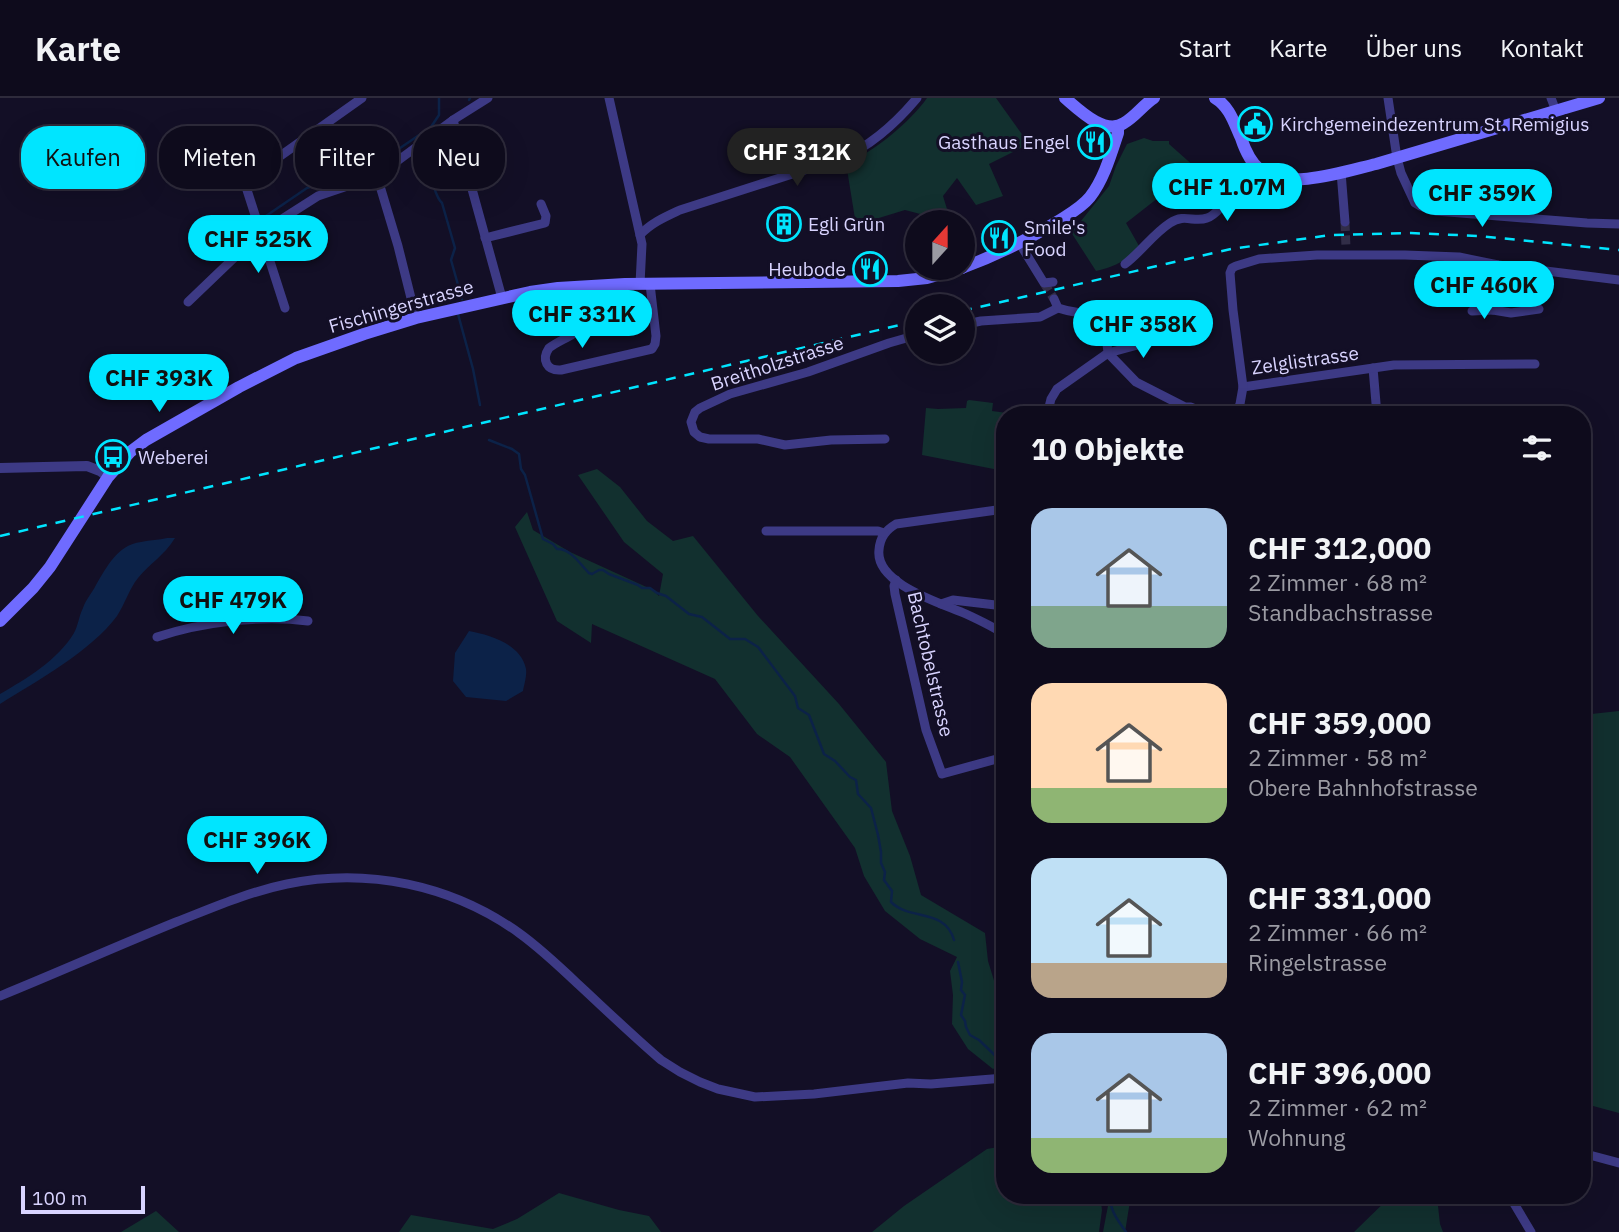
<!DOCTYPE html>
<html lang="de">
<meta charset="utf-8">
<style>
:root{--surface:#0e0b1c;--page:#171425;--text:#f1f3f6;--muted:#9b9ba3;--line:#2e2b3b;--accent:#00e5ff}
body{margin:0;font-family:"IBM Plex Sans",sans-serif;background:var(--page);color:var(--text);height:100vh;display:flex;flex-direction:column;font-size:26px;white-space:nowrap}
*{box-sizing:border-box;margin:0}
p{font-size:23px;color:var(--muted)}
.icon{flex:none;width:38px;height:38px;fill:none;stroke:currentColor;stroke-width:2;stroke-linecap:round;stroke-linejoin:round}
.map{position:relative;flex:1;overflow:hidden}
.side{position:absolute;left:996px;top:308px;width:595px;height:798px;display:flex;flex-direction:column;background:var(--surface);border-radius:28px;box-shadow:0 7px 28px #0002,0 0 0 2px var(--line)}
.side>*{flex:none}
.guide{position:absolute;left:21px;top:28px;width:665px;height:63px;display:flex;gap:14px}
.needle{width:46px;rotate:21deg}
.controls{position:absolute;left:905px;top:112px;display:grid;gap:14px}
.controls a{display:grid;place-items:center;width:70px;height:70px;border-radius:50%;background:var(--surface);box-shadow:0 7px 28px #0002,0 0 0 2px var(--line);font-size:35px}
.scale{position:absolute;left:21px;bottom:18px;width:124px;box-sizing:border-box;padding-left:7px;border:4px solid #d9d4ff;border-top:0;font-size:19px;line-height:24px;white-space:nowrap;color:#d9d4ff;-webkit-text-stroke:5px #130f26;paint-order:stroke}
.price{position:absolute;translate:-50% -60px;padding:0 16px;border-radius:24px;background:var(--accent);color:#111;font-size:23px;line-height:46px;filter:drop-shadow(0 2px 4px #0008)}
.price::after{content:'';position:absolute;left:50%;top:42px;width:21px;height:16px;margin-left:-10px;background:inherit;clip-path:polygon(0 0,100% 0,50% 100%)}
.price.active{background:#222;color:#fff}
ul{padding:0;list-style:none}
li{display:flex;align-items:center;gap:21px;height:175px;padding:0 35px}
li span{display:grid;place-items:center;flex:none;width:196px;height:140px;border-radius:21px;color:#555}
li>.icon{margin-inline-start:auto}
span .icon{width:84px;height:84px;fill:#fffc;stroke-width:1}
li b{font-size:30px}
h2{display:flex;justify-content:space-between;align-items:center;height:84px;padding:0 35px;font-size:30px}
.chip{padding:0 24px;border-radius:28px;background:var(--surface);box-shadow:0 7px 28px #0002,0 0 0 2px var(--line);font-size:24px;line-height:63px}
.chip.active{background:var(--accent);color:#111}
header{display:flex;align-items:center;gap:42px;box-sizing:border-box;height:98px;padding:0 35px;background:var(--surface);border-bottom:2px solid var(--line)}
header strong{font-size:33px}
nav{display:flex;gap:38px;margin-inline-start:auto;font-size:24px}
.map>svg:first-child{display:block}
</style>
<header>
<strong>Karte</strong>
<nav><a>Start</a><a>Karte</a><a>Über uns</a><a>Kontakt</a></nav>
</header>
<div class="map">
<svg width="1619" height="1134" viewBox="0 0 1619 1134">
<rect width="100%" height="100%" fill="#130f26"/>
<g fill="#12302f">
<path d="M927 0H996L1029 46 989 66 1003 98 976 107 957 80 943 98 951 124H929L928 118 905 112 856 127 846 65C872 56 911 23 927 0Z"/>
<path d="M1144 40 1153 43H1169V46L1196 70 1186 78 1197 94 1175 111 1163 96 1126 125 1139 148C1124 164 1117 168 1096 173L1069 131 1081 123 1109 88 1116 68 1127 46Z"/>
<polygon points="969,302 993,305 992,313 1022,317 1004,317 1004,373 922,357 926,310 938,311 966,310 967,303"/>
<polygon points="597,371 620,389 647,423 673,443 693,438 758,518 839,606 886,664 892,713 910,758 921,797 985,835 988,863 996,889 997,920 1004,931 1004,966 993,971 968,951 952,926 953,897 950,873 957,859 920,841 885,813 864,778 855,750 790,659 757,636 715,581 592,526 591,545 557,523 515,429 527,414 533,432 570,454 653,492 659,498 663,476 624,444 578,377"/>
<polygon points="1619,613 1619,1015 1582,1005 1582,617"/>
<polygon points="1004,1048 1004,1097 1100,1097 1102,1112 1099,1134 872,1134 904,1108 987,1051"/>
<polygon points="559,1095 619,1112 649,1118 661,1134 399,1134 411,1117 493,1131 517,1121"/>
<polygon points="1110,1097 1131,1097 1125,1134 1103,1134"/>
<polygon points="1392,1097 1440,1097 1437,1099 1440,1126 1443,1134 1354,1134"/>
<polygon points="156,1113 179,1134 121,1134"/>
</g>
<g fill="#0c2248">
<path d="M167 440H175C164 458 150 465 138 480 129 491 125 506 117 518 91 553 37 583 0 606V596C26 581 58 562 74 535 78 528 79 518 83 510 86 501 92 495 96 487 107 469 117 447 141 444 150 442 159 442 167 440Z"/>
<path d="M469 533C490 537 521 546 526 571 527 578 524 587 523 593L506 603 466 599 453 583 455 555Z"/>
</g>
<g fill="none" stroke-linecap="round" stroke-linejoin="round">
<g stroke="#0c2248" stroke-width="2.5">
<polyline points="469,2 470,0"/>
<path d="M451 51C429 57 425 61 432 83 435 91 436 99 442 105L455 150 451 162 462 201"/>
<polyline points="263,120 307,90 378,65 431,29 439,17 439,0"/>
<polyline points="458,216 473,271 480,307"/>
<path d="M489 342 512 351 519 356 521 371 525 377 543 441 553 446 557 451C570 450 580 466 589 475L592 476 599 472H603L609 476 638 487 642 490H650L657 495 666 498 689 516 702 519 730 541H745L758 549 795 598 798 610 809 617 824 656 835 663 850 679 856 682 858 696 871 710 878 737 881 754V765L885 774 884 782 892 793 891 804C910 823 945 810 954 842"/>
<polyline points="958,864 962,884 961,892 965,897 961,917 965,923 966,929 970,937 979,942 1004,966"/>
<path d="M1109 1097C1111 1114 1117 1121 1126 1134"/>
</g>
<g stroke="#312d47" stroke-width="9" stroke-dasharray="9 4.5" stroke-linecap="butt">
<polyline points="1345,124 1346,150"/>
<polyline points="1044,185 1054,201"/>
</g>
<g stroke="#3d3a85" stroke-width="9">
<polyline points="609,0 642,146 640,186"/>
<polyline points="1388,0 1397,60 1401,75 1415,105 1420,108 1436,113 1587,125 1619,126"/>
<polyline points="1551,0 1556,13"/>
<polyline points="453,22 502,200"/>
<polyline points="1341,74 1345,124"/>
<polyline points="377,78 398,148 416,220"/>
<path d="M640 137C651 125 665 119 680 112L842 60C872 47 896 25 917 0"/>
<polyline points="485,140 545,125 546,118 541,106"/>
<polyline points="1020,146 1044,185 1053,184"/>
<path d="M1125 166C1141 154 1153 136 1170 125 1185 115 1194 125 1207 120 1214 118 1219 111 1224 106 1235 93 1250 85 1261 73"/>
<polyline points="1498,167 1493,212 1511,215 1539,211"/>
<path d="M625 186C612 208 596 223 573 236 565 241 557 244 549 250 541 262 547 273 561 272L652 251 655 246 656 238 650 186"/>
<polyline points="188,204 260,135 318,98 377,78 453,22 488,0"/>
<polyline points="285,210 247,92 252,78 362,0"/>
<polyline points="1472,213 1493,212"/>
<polyline points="962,227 981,223 1040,219 1058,210"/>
<polyline points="1108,255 1136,284 1185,309 1191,309 1209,317"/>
<polyline points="1108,255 1171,238"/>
<polyline points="1373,270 1377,317"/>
<polyline points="1243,289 1394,267 1535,266"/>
<path d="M1047 317 1051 301 1057 291 1108 255C1106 231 1103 219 1075 214 1069 213 1064 212 1058 210L1054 201"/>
<polyline points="1235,317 1240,306 1243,289 1233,212 1230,175 1232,170 1236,168 1259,161 1317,157 1405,157 1459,159 1498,167 1619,182"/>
<polyline points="885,341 831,342 785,347 758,341 709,341 700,339 694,334 691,324 695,314 700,310 730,296 808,274 889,245 917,237"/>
<path d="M1004 411 896 426C886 432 880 439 879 452 875 486 941 505 966 516 979 522 992 528 1004 536"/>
<polyline points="766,433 878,433 884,435"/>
<polyline points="896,482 894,488 895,496 926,632 942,676 1004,659"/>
<polyline points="941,506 953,502 1004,508"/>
<path d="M157 539C202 524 260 517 308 523"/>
<path d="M0 898C59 874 117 848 176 824 212 810 248 794 287 786 367 769 452 787 519 835 540 850 560 869 579 887 606 912 633 938 661 962L680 974 700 984 718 991 755 999 814 996 908 985 931 986 1004 980"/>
<polyline points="1582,1055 1619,1065"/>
<polyline points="1509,1097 1531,1134"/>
</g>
<polyline stroke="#3d3a85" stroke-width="10" points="0,370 87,368 100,373 108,379"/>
<g stroke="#6f6bff" stroke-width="12">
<path d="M1065 0C1079 12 1105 38 1124 25 1135 19 1143 7 1154 0"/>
<path d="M1215 0C1230 9 1234 25 1241 40 1245 52 1250 64 1260 72 1287 93 1346 73 1376 66L1599 0"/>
<path d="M962 170C997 157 1029 141 1060 122 1071 115 1082 109 1090 99 1104 81 1111 56 1118 35V28"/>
<polyline points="0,523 33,490 50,469 108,379 130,354 146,342 239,289 296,260 364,236 416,220 530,194 558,190 625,186 898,183 927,180 962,170"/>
</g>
<g stroke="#00e5ff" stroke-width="2.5" stroke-dasharray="10 9" stroke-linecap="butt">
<polyline points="962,213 1231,151 1331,137 1411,135 1479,138 1619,152"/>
<polyline points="0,438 917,223"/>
</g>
</g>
<defs>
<g id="civic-ring" transform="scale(1.75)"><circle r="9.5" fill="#130f26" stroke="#00e5ff" stroke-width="1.5"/><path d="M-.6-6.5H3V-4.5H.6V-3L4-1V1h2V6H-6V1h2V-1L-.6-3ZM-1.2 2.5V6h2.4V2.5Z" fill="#00e5ff"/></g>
<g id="restaurant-ring" transform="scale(1.75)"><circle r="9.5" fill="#130f26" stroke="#00e5ff" stroke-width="1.5"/><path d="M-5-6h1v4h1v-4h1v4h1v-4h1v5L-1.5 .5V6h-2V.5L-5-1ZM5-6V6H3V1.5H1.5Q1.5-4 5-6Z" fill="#00e5ff"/></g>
<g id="building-ring" transform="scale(1.75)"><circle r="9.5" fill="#130f26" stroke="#00e5ff" stroke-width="1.5"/><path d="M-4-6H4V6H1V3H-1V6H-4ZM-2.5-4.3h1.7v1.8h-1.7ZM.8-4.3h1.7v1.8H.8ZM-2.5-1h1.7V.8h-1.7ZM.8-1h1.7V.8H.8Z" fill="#00e5ff"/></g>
<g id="bus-ring" transform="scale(1.75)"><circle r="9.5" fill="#130f26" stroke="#00e5ff" stroke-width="1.5"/><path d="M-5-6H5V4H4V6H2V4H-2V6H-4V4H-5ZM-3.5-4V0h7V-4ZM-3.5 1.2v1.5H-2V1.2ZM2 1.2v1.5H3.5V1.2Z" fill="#00e5ff"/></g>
</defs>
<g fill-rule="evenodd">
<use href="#civic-ring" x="1255" y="26"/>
<use href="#restaurant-ring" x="1095" y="44"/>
<use href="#building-ring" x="784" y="126"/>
<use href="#restaurant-ring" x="999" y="140"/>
<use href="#restaurant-ring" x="870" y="171"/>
<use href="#bus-ring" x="113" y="359"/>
</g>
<g text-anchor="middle" stroke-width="6" stroke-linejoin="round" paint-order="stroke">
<g font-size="19" fill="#d9d4ff" stroke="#130f26" text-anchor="start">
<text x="1280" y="33">Kirchgemeindezentrum St. Remigius</text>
<text x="1070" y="51" text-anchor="end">Gasthaus Engel</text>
<text x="808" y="133">Egli Grün</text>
<text x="1024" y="136">Smile's<tspan x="1024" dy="22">Food</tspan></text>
<text x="846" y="178" text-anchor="end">Heubode</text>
<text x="138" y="366">Weberei</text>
</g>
<g font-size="19" fill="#d9d4ff" stroke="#130f26">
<text transform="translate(401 208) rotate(-16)" y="7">Fischingerstrasse</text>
<text transform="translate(1305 262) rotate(-8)" y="7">Zelglistrasse</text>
<text transform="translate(777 265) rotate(-18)" y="7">Breitholzstrasse</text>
<text transform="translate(931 566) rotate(77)" y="7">Bachtobelstrasse</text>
</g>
</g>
</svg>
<div class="controls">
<a><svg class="needle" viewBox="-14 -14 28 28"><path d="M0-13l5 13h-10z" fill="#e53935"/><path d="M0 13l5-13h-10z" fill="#9b9ba3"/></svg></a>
<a><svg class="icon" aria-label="layers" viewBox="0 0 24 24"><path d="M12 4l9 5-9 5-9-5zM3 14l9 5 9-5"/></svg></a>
</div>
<div class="scale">100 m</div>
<b class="price active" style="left:797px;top:90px">CHF 312K</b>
<b class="price" style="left:1227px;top:125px">CHF 1.07M</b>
<b class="price" style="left:1482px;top:131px">CHF 359K</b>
<b class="price" style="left:258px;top:177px">CHF 525K</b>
<b class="price" style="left:1484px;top:223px">CHF 460K</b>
<b class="price" style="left:582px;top:252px">CHF 331K</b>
<b class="price" style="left:1143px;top:262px">CHF 358K</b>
<b class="price" style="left:159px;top:316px">CHF 393K</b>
<b class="price" style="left:233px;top:538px">CHF 479K</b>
<b class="price" style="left:257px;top:778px">CHF 396K</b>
<div class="guide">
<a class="chip active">Kaufen</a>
<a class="chip">Mieten</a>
<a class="chip">Filter</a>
<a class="chip">Neu</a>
</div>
<section class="side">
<h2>10 Objekte<svg class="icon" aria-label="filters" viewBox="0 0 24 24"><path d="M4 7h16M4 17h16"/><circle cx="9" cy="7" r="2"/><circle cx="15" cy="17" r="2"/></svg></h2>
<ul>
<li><span style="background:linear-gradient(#a9c7e8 70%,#7fa58c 0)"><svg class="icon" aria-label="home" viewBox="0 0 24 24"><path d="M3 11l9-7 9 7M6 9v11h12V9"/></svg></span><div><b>CHF 312,000</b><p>2 Zimmer · 68 m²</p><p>Standbachstrasse</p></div></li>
<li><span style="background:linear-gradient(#ffd9b3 75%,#8fb573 0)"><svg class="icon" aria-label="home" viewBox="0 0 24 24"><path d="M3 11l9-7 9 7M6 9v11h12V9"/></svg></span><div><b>CHF 359,000</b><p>2 Zimmer · 58 m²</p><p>Obere Bahnhofstrasse</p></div></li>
<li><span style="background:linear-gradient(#bfe0f5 75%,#b9a48a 0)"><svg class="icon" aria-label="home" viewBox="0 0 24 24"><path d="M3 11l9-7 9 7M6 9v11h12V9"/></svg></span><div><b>CHF 331,000</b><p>2 Zimmer · 66 m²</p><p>Ringelstrasse</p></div></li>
<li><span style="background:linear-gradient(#a9c7e8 75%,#8fb573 0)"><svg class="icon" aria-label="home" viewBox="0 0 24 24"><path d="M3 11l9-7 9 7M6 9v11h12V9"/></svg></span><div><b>CHF 396,000</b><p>2 Zimmer · 62 m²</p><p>Wohnung</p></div></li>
</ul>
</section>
</div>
